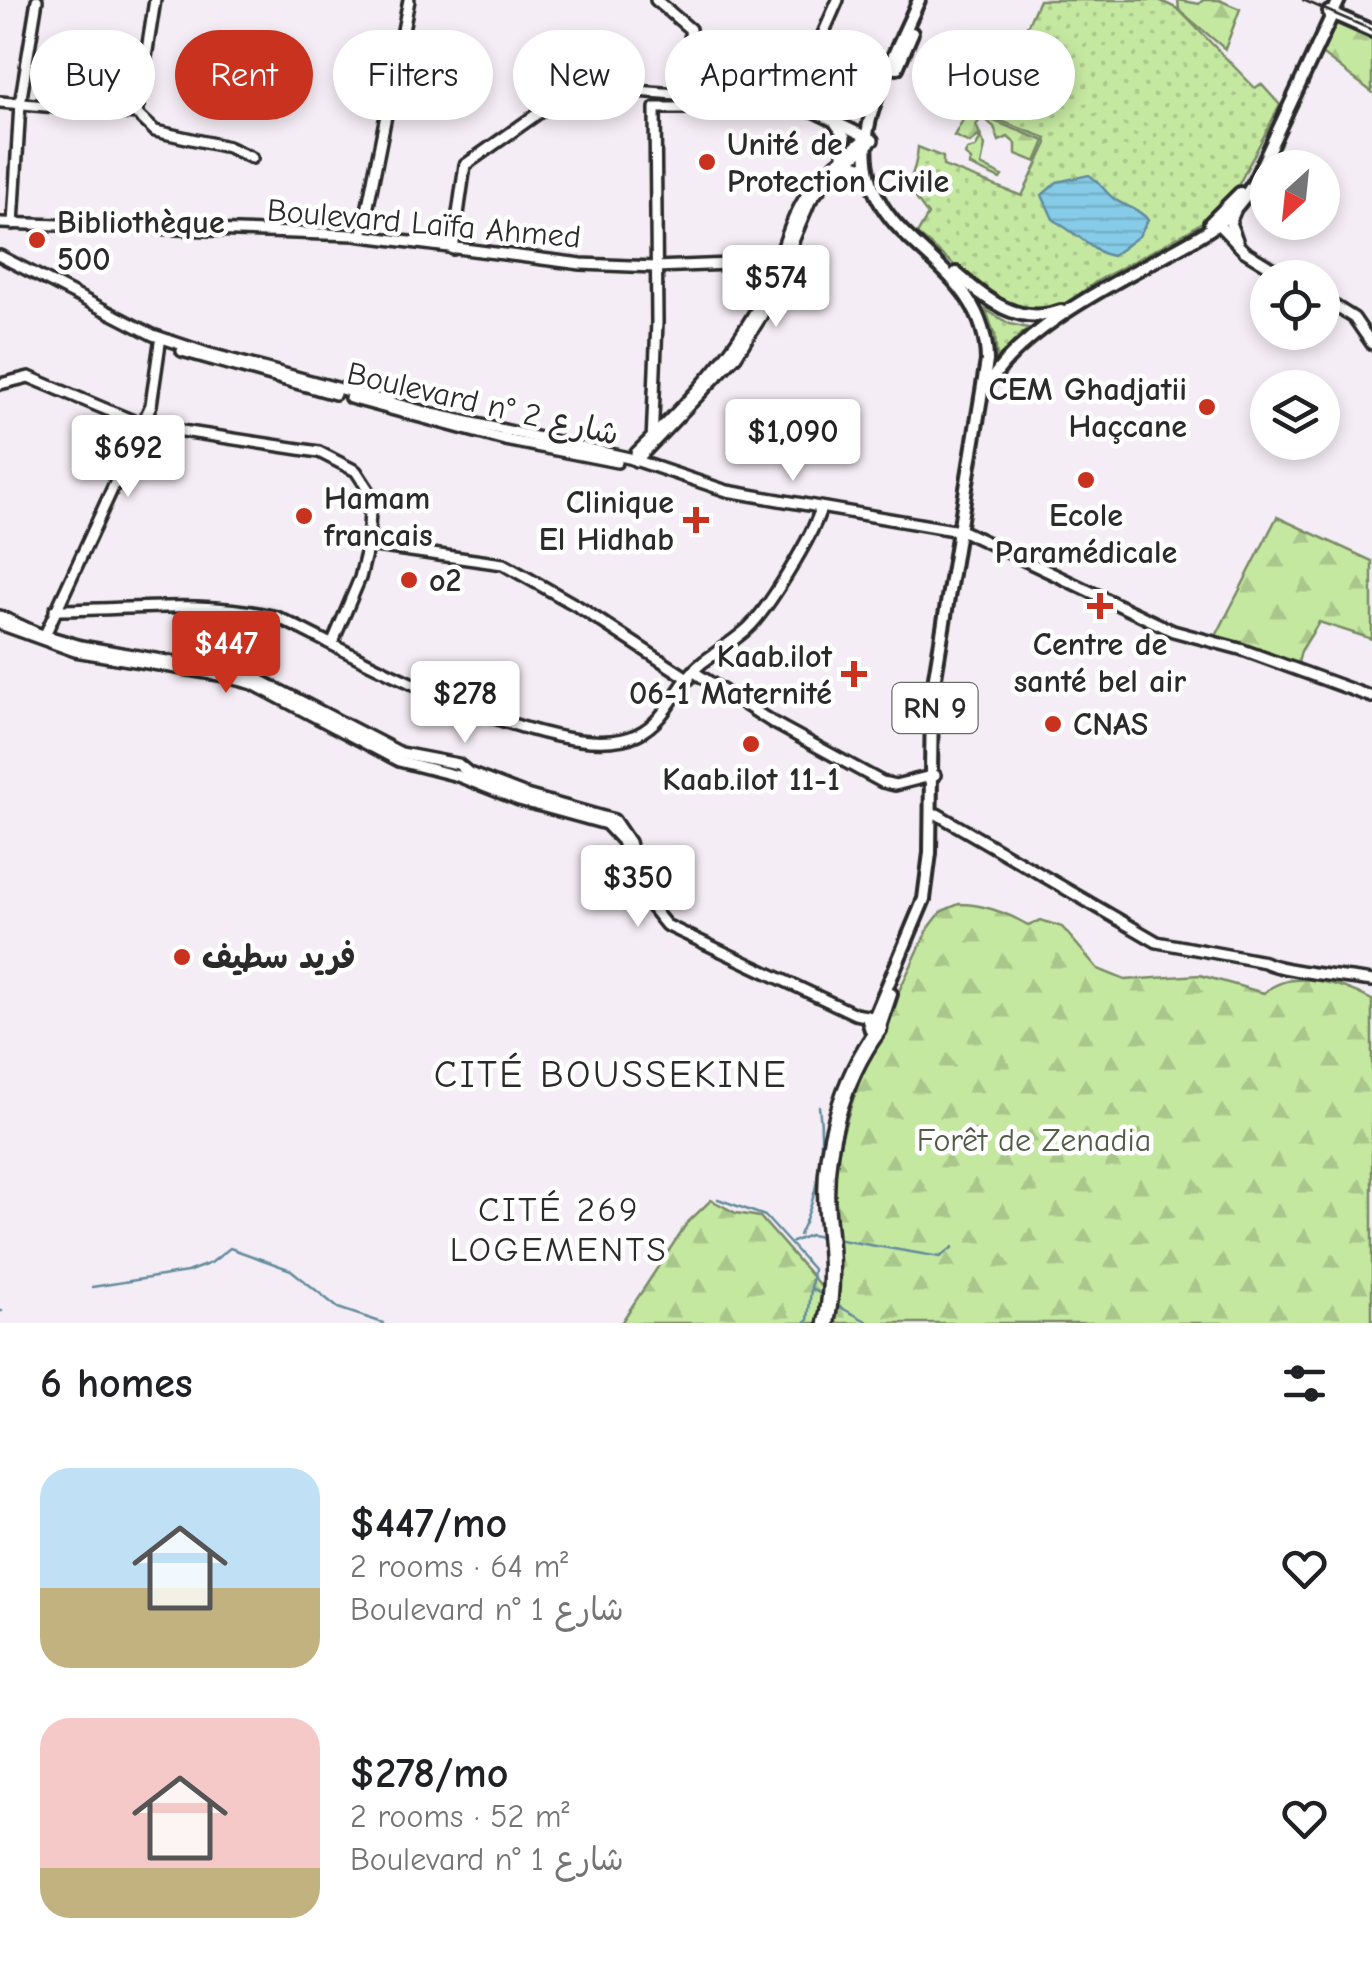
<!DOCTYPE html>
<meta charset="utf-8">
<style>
:root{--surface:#fff;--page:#f2f2f2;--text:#202124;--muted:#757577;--accent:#c8321e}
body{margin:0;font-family:"Comic Neue","Playpen Sans Arabic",sans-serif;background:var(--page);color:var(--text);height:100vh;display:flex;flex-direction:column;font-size:38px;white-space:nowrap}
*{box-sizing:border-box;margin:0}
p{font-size:32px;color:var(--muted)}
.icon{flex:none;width:55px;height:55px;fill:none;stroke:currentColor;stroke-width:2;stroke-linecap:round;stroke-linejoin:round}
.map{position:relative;height:1323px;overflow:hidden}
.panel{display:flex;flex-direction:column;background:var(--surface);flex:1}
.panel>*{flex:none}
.guide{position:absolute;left:30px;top:30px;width:1312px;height:90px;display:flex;gap:20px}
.needle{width:65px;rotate:207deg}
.tools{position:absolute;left:1250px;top:150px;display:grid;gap:20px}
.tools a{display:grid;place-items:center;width:90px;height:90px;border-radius:50%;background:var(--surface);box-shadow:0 5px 15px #0003;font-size:50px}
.price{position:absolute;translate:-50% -85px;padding:0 22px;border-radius:10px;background:#fff;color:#222;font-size:32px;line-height:65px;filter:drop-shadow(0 2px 5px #0008)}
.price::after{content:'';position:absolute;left:50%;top:60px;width:30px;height:22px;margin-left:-15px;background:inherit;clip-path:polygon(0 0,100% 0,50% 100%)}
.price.active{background:var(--accent);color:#fff}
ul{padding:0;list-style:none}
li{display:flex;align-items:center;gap:30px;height:250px;padding:0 40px}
li span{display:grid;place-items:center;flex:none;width:280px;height:200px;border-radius:30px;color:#555}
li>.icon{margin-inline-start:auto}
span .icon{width:120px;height:120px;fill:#fffc;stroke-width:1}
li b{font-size:42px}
h2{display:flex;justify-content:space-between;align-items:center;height:120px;padding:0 40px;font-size:42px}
.tag{padding:0 35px;border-radius:45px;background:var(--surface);box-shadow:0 5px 15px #0003;font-size:35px;line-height:90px}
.tag.active{background:var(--accent);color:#fff}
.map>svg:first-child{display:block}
</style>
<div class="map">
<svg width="1372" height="1323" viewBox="0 0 1372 1323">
<defs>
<pattern id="grass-dots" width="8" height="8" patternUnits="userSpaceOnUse" patternTransform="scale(2.5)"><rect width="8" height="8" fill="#c5e8a1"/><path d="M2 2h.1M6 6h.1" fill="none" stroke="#a9c78b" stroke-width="1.8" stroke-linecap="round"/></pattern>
<pattern id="forest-firs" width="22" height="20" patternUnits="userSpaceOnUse" patternTransform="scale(2.5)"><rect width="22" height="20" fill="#c5e8a1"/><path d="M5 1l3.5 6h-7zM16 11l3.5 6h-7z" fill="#a9c78b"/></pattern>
<pattern id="water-rules" width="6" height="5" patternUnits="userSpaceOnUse" patternTransform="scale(2.5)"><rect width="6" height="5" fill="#86cbe7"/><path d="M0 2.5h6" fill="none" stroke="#74aec6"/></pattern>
</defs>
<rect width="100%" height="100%" fill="#f5edf5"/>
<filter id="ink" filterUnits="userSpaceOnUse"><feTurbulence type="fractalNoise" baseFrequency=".01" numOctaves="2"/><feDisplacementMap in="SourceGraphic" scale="20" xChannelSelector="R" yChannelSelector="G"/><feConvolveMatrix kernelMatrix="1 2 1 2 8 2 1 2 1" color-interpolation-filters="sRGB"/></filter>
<g filter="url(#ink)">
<g fill="url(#grass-dots)" stroke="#788a66" stroke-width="2.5">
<path d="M1039 0H1159L1178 9 1255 88 1261 84 1280 105 1229 203 1189 231 1097 281 1055 312 1009 311 917 234 928 215C897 175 915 188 918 147L943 157V166L1022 196 1047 143 1046 138 974 111 996 54 1011 62Z"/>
<polygon points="986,310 1010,324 1028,328 997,358 995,337"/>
</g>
<g fill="url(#forest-firs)" stroke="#788a66" stroke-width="2.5">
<polygon points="1178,0 1199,4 1203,0 1219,0 1240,9 1225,49 1179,10"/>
<polygon points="1332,18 1372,35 1372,92 1316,50"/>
<polygon points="968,111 1045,141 1036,162 1016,154 1016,144 1008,137 999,141 994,127 983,117 976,125 985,146 981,165 1002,176 1000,179 969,165 971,160 965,155 967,150 975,148 980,140 978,136 970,143 954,136"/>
<polygon points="1277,517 1372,561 1372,639 1319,622 1301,651 1298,663 1215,638"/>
<path d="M959 904C984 904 1007 913 1028 925L1041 920 1062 927 1098 969 1125 980 1200 975 1264 993C1292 967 1342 984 1372 1000V1323H621L687 1223 711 1200 736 1213 760 1217 838 1306C836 1260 830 1212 836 1167 847 1090 896 1000 928 929L942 911Z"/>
</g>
<path fill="url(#water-rules)" stroke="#628b9c" stroke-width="2.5" d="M1089 175C1100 182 1104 191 1113 198 1124 207 1139 208 1148 220L1139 236 1112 256 1102 253 1053 219 1042 195 1057 182Z"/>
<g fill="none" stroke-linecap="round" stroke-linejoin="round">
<g stroke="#628b9c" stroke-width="2.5">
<polyline points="718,1199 765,1216 813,1269 808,1320 805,1323"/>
<path d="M799 1235C818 1198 825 1147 819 1106"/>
<polyline points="835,1239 940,1257 953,1247"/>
<polyline points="792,1242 810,1235 822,1237"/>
<polyline points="92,1287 187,1272 211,1263 230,1248 291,1270 338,1308 383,1323"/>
<polyline points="811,1288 825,1297"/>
<polyline points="836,1305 870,1323"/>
<polyline points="0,1311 2,1311"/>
</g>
<g stroke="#2b2b2b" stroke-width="16">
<g id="secondary">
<polyline points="656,0 690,29 694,97"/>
<polyline points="0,102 137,114 155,131 228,147 252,158"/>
<polyline points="793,102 838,0"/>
<polyline points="137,114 155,0"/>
<polyline points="835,123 845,137 843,154"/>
<polyline points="835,164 867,137"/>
<polyline points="1235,211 1230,223 1237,240"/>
<polyline points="1216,222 1244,251 1288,278"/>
<polyline points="0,223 355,235 581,264 655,267 784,262"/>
<polyline points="13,224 20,104 37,0"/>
<polyline points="362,236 409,0"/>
<polyline points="453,249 465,165 564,95 594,88 691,95"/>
<polyline points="0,256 153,335 207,353 437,415 629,458 727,491 965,532 1173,631 1240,649 1372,697"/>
<path d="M778 262C788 231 799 198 823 175"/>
<polyline points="1322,298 1354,318 1372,344"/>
<polyline points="182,351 335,394"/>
<polyline points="0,384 29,377 143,425 319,452 356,471 371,494 368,545 360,578 332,644"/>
<polyline points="350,398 505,440 617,462"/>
<polyline points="652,443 657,322 655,108 735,108 737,99"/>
<path d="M636 453C687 403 739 351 768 286"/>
<polyline points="636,461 736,356 762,315 810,201 828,179 873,140 796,103 705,102 696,98"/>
<polyline points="368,545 503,564 579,607 689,679"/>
<path d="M55 610C132 610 202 599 277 617 352 653 561 772 638 734 669 719 677 682 703 662 718 651 732 642 746 630 767 612 813 535 821 508"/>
<polyline points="0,616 37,633 81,646 252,676 401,753 458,764 469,773 526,795 614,820 629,842 645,899 666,925 855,1014 872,1017"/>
<polyline points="0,624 75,651 219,675 253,684 399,761 458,776 519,800 606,824 622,841 639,900"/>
<polyline points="43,639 151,405 160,343"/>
<polyline points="694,672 772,722 882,782 895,785 935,775"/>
<path d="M937 814 1157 942 1265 962C1279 971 1350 977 1372 981"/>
</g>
</g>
<g stroke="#2b2b2b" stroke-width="18">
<g id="primary">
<polyline points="1329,12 1372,31"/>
<polyline points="897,68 912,33"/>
<polyline points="841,166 853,164 868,169"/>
<polyline points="1210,223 1240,193"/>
<path d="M956 273C988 301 1018 326 1061 311"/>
<path d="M988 386C1016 333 1111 284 1165 255 1200 236 1232 221 1253 184L1339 0"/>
<path d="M874 1018 924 899 930 853 932 695 987 361C986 253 856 250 867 136 870 100 904 34 919 0"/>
<polyline points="878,1019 868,1020 871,1030 880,1027 891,994"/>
</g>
</g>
<g stroke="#2b2b2b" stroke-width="21">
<path id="highway" d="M826 1323C834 1286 831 1251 827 1214 822 1151 841 1080 879 1029"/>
</g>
<use href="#secondary" stroke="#fff" stroke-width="9"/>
<use href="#primary" stroke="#fff" stroke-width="10"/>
<use href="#highway" stroke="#fff" stroke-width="14"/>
<polyline stroke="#2b2b2b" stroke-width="2.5" points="1303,0 1372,30"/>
</g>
</g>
<g fill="#c8321e" stroke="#fff" stroke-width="4">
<circle cx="707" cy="162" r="10"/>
<circle cx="37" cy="240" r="10"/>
<circle cx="1207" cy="407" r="10"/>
<circle cx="1086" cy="480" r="10"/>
<circle cx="304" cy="516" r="10"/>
<path d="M691 505h10v10h10v10h-10v10h-10v-10h-10v-10h10z"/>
<circle cx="409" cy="580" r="10"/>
<path d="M1095 591h10v10h10v10h-10v10h-10v-10h-10v-10h10z"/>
<path d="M849 659h10v10h10v10h-10v10h-10v-10h-10v-10h10z"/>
<circle cx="1053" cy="724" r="10"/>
<circle cx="751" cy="744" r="10"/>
<circle cx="182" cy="957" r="10"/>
</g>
<g text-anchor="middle" stroke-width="9" stroke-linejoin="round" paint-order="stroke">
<rect fill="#fff" stroke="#6b6b6b" stroke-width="2.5" x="892.5" y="683" width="85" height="50" rx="8"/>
<g font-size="30" font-weight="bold" fill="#2b2b2b">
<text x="935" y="718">RN 9</text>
</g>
<g font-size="32" font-weight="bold" fill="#2b2b2b" stroke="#fff" text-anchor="start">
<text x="727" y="155">Unité de<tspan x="727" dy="37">Protection Civile</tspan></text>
<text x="57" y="233">Bibliothèque<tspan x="57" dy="37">500</tspan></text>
<text x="1187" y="400" text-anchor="end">CEM Ghadjatii<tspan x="1187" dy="37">Haçcane</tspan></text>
<text x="324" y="509">Hamam<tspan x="324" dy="37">francais</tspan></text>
<text x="674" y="513" text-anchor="end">Clinique<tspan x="674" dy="37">El Hidhab</tspan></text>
<text x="1086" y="526" text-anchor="middle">Ecole<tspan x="1086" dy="37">Paramédicale</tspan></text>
<text x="429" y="591">o2</text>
<text x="1100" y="655" text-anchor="middle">Centre de<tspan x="1100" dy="37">santé bel air</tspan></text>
<text x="832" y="667" text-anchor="end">Kaab.ilot<tspan x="832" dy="37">06-1 Maternité</tspan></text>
<text x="1073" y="735">CNAS</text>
<text x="751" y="790" text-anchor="middle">Kaab.ilot 11-1</text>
<text x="202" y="968">فريد سطيف</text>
</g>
<g font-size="32" fill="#2b2b2b" stroke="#fff">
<text transform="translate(424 223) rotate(5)" y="11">Boulevard Laïfa Ahmed</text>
<text transform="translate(483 403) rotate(13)" y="11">Boulevard n° شارع 2</text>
</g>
<g font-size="32" fill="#525a48" stroke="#fff">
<text x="1034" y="1151">Forêt de Zenadia</text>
</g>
<g font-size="35" letter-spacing="2.5" fill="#2b2b2b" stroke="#fff">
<text x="559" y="1221">CITÉ 269<tspan x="559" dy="40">LOGEMENTS</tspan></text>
</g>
<g font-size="38" letter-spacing="2.5" fill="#2b2b2b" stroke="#fff">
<text x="611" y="1087">CITÉ BOUSSEKINE</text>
</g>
</g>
</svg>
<div class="tools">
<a><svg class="needle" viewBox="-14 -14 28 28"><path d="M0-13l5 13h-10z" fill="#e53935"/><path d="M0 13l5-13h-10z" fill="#757577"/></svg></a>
<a><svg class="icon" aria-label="locate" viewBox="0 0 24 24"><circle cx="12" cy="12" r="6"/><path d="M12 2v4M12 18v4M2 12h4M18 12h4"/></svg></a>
<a><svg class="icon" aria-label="layers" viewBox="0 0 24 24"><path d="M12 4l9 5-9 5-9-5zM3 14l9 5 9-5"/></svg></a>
</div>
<b class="price" style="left:776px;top:330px">$574</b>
<b class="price" style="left:793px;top:484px">$1,090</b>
<b class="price" style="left:128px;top:500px">$692</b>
<b class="price active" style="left:226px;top:696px">$447</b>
<b class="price" style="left:465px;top:746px">$278</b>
<b class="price" style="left:638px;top:930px">$350</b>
<div class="guide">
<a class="tag">Buy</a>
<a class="tag active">Rent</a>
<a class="tag">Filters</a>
<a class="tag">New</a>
<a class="tag">Apartment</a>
<a class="tag">House</a>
</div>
</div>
<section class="panel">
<h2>6 homes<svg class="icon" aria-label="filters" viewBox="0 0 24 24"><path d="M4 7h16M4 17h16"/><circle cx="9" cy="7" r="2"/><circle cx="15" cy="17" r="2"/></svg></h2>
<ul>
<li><span style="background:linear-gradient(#bfe0f5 60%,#c2b280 0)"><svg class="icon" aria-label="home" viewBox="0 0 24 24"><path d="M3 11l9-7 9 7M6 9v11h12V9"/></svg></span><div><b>$447/mo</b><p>2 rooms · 64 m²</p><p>Boulevard n° شارع 1</p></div><svg class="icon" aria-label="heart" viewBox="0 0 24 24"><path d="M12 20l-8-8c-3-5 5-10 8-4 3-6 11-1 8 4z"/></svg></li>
<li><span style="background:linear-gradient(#f6c9c9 75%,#c2b280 0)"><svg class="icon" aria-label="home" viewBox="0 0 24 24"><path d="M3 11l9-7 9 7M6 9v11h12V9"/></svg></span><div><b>$278/mo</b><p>2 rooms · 52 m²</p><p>Boulevard n° شارع 1</p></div><svg class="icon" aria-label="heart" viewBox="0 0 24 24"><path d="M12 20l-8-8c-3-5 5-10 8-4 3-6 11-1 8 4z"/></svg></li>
</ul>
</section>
